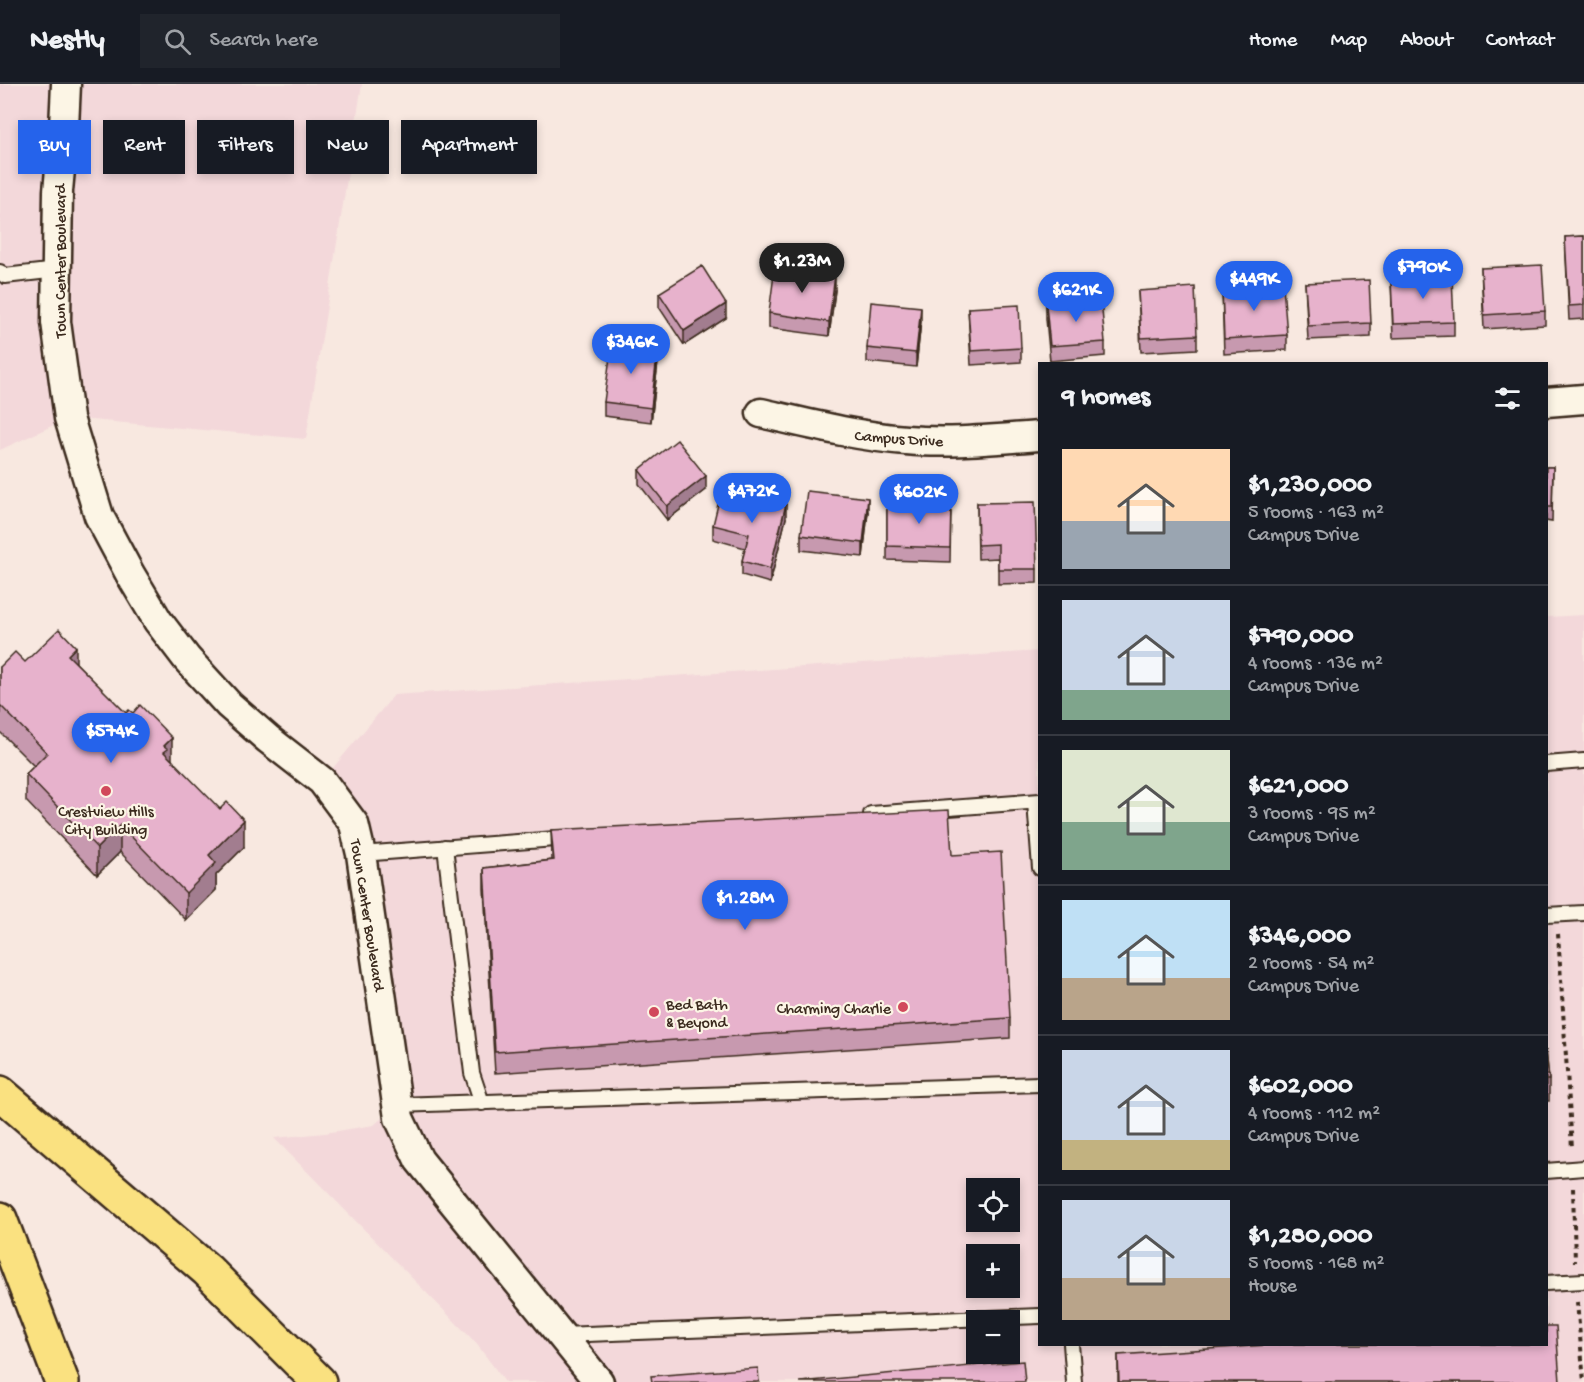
<!DOCTYPE html>
<meta charset="utf-8">
<style>
:root{--surface:#171b24;--page:#20242c;--text:#f1f3f6;--muted:#9ea1a6;--line:#363941;--accent:#2563eb}
body{margin:0;font-family:"Gochi Hand",sans-serif;background:var(--page);color:var(--text);height:100vh;display:flex;flex-direction:column;font-size:22px;white-space:nowrap}
*{box-sizing:border-box;margin:0}
p{font-size:20px;color:var(--muted)}
.icon{flex:none;width:33px;height:33px;fill:none;stroke:currentColor;stroke-width:2;stroke-linecap:round;stroke-linejoin:round}
.map{position:relative;flex:1;overflow:hidden}
.sheet{position:absolute;left:1038px;top:278px;width:510px;height:984px;display:flex;flex-direction:column;background:var(--surface);border-radius:0px;box-shadow:0 3px 9px #0003}
.sheet>*{flex:none}
.guide{position:absolute;left:18px;top:36px;width:570px;height:54px;display:flex;gap:12px}
.controls{position:absolute;left:966px;top:1094px;display:grid;gap:12px}
.controls a{display:grid;place-items:center;width:54px;height:54px;border-radius:0px;background:var(--surface);box-shadow:0 3px 9px #0003;font-size:30px}
.price{position:absolute;translate:-50% -51px;padding:0 14px;border-radius:21px;background:var(--accent);color:#fff;font-size:20px;line-height:39px;filter:drop-shadow(0 2px 3px #0008)}
.price::after{content:'';position:absolute;left:50%;top:36px;width:18px;height:14px;margin-left:-9px;background:inherit;clip-path:polygon(0 0,100% 0,50% 100%)}
.price.on{background:#222;color:#fff}
ul{padding:0;list-style:none}
li{display:flex;align-items:center;gap:18px;height:150px;padding:0 24px}
li+li{border-top:2px solid var(--line)}
li span{display:grid;place-items:center;flex:none;width:168px;height:120px;border-radius:0px;color:#555}
li>.icon{margin-inline-start:auto}
span .icon{width:72px;height:72px;fill:#fffc;stroke-width:1}
li b{font-size:26px}
h2{display:flex;justify-content:space-between;align-items:center;height:72px;padding:0 24px;font-size:26px}
.chip{padding:0 21px;border-radius:0px;background:var(--surface);box-shadow:0 3px 9px #0003;font-size:21px;line-height:54px}
.chip.on{background:var(--accent);color:#fff}
header{display:flex;align-items:center;gap:36px;box-sizing:border-box;height:84px;padding:0 30px;background:var(--surface);border-bottom:2px solid var(--line)}
header strong{font-size:28px}
nav{display:flex;gap:33px;margin-inline-start:auto;font-size:21px}
.search{width:420px;height:54px;background:var(--page);display:flex;align-items:center;gap:15px;box-sizing:border-box;padding:0 21px;border-radius:0px;color:var(--muted);font-size:22px}
.map>svg:first-child{display:block}
</style>
<header>
<strong>Nestly</strong>
<div class="search"><svg class="icon" aria-label="search" viewBox="0 0 24 24"><circle cx="10" cy="10" r="6"/><path d="M15 15l6 6"/></svg>Search here</div>
<nav><a>Home</a><a>Map</a><a>About</a><a>Contact</a></nav>
</header>
<div class="map">
<svg width="1584" height="1298" viewBox="0 0 1584 1298">
<rect width="100%" height="100%" fill="#f8e8e0"/>
<filter id="ink" filterUnits="userSpaceOnUse"><feTurbulence type="fractalNoise" baseFrequency=".0167" numOctaves="2"/><feDisplacementMap in="SourceGraphic" scale="12" xChannelSelector="R" yChannelSelector="G"/><feConvolveMatrix kernelMatrix="1 2 1 2 8 2 1 2 1" color-interpolation-filters="sRGB"/></filter>
<g filter="url(#ink)">
<g fill="#f3d8da" fill-rule="evenodd">
<polygon points="0,0 362,0 306,355 69,334 0,366"/>
<path d="M1584 531V1298H505L476 1259 274 1054 325 1049 374 1041 397 1021 361 770 322 697 394 611 1039 567 1040 1260H1546L1547 533ZM976 1104H1010V1137H976ZM976 1170H1010V1203H976ZM976 1236H1010V1269H976Z"/>
</g>
<g fill="none" stroke-linecap="round" stroke-linejoin="round">
<g stroke="#3b2a1e" stroke-width="18">
<g id="lane">
<polyline points="0,188 5,192 57,186"/>
<polyline points="1546,680 1584,677"/>
<polyline points="1035,718 1040,784"/>
<polyline points="871,730 1040,717"/>
<polyline points="445,763 472,989 482,1019"/>
<polyline points="361,770 568,754"/>
<polyline points="1546,831 1584,829"/>
<polyline points="397,1021 1040,1000"/>
<polyline points="1546,1087 1584,1084"/>
<polyline points="1546,1199 1584,1197"/>
<polyline points="562,1251 1040,1232"/>
<polyline points="1071,1260 1074,1298"/>
</g>
</g>
<g stroke="#3b2a1e" stroke-width="33">
<g id="street">
<polyline points="66,0 64,43 58,107 56,238 69,334 99,432 130,490 158,537 187,575 229,621 268,655 322,697 354,740 361,770 399,1034 419,1076 599,1298"/>
<polyline points="1546,318 1584,315"/>
<path d="M761 329C809 340 856 352 906 356 950 360 995 355 1040 352"/>
</g>
</g>
<g stroke="#3b2a1e" stroke-width="38">
<g id="highway">
<polyline points="0,1009 207,1186 319,1298"/>
<polyline points="0,1135 62,1298"/>
</g>
</g>
<g stroke="#3b2a1e" stroke-width="4" stroke-dasharray="4.5 4.5" stroke-linecap="butt">
<polyline points="1558,850 1572,1064"/>
<polyline points="1573,1104 1575,1178"/>
<polyline points="1577,1218 1584,1298"/>
</g>
<use href="#lane" stroke="#fcf5e5" stroke-width="14"/>
<use href="#street" stroke="#fcf5e5" stroke-width="28"/>
<use href="#highway" stroke="#fae180" stroke-width="33"/>
</g>
<g fill="#c799af" stroke="#3b2a1e" stroke-width="1.5">
<polygon points="1584,152 1584,235 1569,236 1565,153"/>
<polygon points="1481,184 1545,227 1545,241 1484,245"/>
<polygon points="1391,195 1454,238 1454,252 1393,254"/>
<polygon points="1305,199 1371,239 1371,253 1308,256"/>
<polygon points="1222,205 1287,251 1287,266 1224,270"/>
<polygon points="835,206 829,252 769,244 769,229"/>
<polygon points="1138,207 1197,251 1197,265 1141,268"/>
<polygon points="659,209 726,234 684,261 659,223"/>
<polygon points="1046,221 1105,258 1105,272 1050,277 1046,235"/>
<polygon points="968,224 1021,264 1021,278 971,281"/>
<polygon points="921,237 916,283 867,278 867,264"/>
<polygon points="658,278 651,338 604,332 604,318"/>
<polygon points="1546,383 1553,383 1552,438 1546,437"/>
<polygon points="639,386 706,406 667,436 639,400"/>
<polygon points="887,419 951,420 950,478 887,476"/>
<polygon points="977,419 1037,485 1037,499 998,500 998,474 978,475"/>
<polygon points="868,428 863,473 801,466 801,451"/>
<polygon points="786,434 770,499 742,491 742,477 745,464 713,455 713,441"/>
<polygon points="25,578 76,579 172,676 244,763 216,791 216,806 186,836 120,768 97,791 26,717 26,690 34,682 0,648 0,583"/>
<polygon points="551,746 952,771 1010,934 1010,954 495,989 484,805 484,784 552,776"/>
<polygon points="1546,966 1549,996 1549,1017 1546,1017"/>
<polygon points="1118,1271 1560,1298 1118,1298"/>
</g>
<g fill="#a27d8f" stroke="#3b2a1e" stroke-width="1.5">
<polygon points="835,191 835,206 829,252 829,238"/>
<polygon points="726,220 726,234 684,261 684,247"/>
<polygon points="921,223 921,237 916,283 916,269"/>
<polygon points="658,264 658,278 651,338 651,324"/>
<polygon points="706,392 706,406 667,436 667,422"/>
<polygon points="868,414 868,428 863,473 863,459"/>
<polygon points="786,420 786,434 770,499 770,485"/>
<polygon points="76,563 76,590 68,571"/>
<polygon points="172,654 172,681 164,695 164,662"/>
<polygon points="244,736 244,763 216,791 216,806 186,836 186,809 209,771"/>
<polygon points="120,741 120,768 97,791 97,764"/>
</g>
<g fill="#e7b2cc" stroke="#3b2a1e" stroke-width="1.5">
<polygon points="1584,152 1584,221 1569,222 1565,153"/>
<polygon points="1542,181 1545,227 1484,231 1481,184"/>
<polygon points="702,182 726,220 684,247 659,209"/>
<polygon points="775,183 835,191 829,238 769,229"/>
<polygon points="1452,193 1454,238 1393,240 1391,195"/>
<polygon points="1369,196 1371,239 1308,242 1305,199"/>
<polygon points="1283,202 1287,251 1224,255 1222,205"/>
<polygon points="1195,203 1197,251 1141,254 1138,207"/>
<polygon points="1101,216 1105,258 1050,262 1046,221"/>
<polygon points="871,218 921,223 916,269 867,264"/>
<polygon points="1019,221 1021,264 971,267 968,224"/>
<polygon points="612,258 658,264 651,324 604,318"/>
<polygon points="677,356 706,392 667,422 639,386"/>
<polygon points="1546,383 1553,383 1552,423 1546,423"/>
<polygon points="722,404 786,420 770,485 742,477 749,450 713,441"/>
<polygon points="807,407 868,414 863,459 801,451"/>
<polygon points="1035,418 1037,485 998,485 998,460 978,461 977,419"/>
<polygon points="887,419 951,420 950,464 887,462"/>
<polygon points="59,545 76,563 68,571 126,629 129,626 133,629 140,621 172,654 164,662 168,665 164,668 220,725 227,718 244,736 209,771 216,779 186,809 120,741 97,764 26,690 47,669 0,621 0,583 15,568 25,578"/>
<polygon points="949,726 952,771 1001,768 1010,934 495,968 484,784 554,776 551,746"/>
<polygon points="1546,966 1549,996 1546,996"/>
<polygon points="1546,1242 1556,1242 1560,1298 1119,1298 1118,1271 1284,1260 1546,1260"/>
<polygon points="1023,1277 1025,1298 800,1298"/>
<polygon points="758,1284 759,1298 652,1298 651,1292"/>
</g>
</g>
<g fill="#d1495b" stroke="#fcf5e5" stroke-width="2">
<circle cx="106" cy="707" r="6"/>
<circle cx="903" cy="923" r="6"/>
<circle cx="654" cy="928" r="6"/>
</g>
<g text-anchor="middle" stroke-width="4.5" stroke-linejoin="round" paint-order="stroke">
<g font-size="16" fill="#3b2a1e" stroke="#fcf5e5">
<text transform="translate(59 177) rotate(-90)" y="6">Town Center Boulevard</text>
<text transform="translate(899 353) rotate(4)" y="6">Campus Drive</text>
<text transform="translate(369 831) rotate(81)" y="6">Town Center Boulevard</text>
</g>
<g font-size="16" fill="#3b2a1e" stroke="#fcf5e5">
<text x="106" y="732">Crestview Hills<tspan x="106" dy="18">City Building</tspan></text>
<text x="666" y="925" text-anchor="start">Bed Bath<tspan x="666" dy="18">&amp; Beyond</tspan></text>
<text x="891" y="929" text-anchor="end">Charming Charlie</text>
</g>
</g>
</svg>
<div class="controls">
<a><svg class="icon" aria-label="locate" viewBox="0 0 24 24"><circle cx="12" cy="12" r="6"/><path d="M12 2v4M12 18v4M2 12h4M18 12h4"/></svg></a>
<a>+</a>
<a>−</a>
</div>
<b class="price on" style="left:802px;top:210px">$1.23M</b>
<b class="price" style="left:1423px;top:216px">$790K</b>
<b class="price" style="left:1254px;top:228px">$449K</b>
<b class="price" style="left:1076px;top:239px">$621K</b>
<b class="price" style="left:631px;top:291px">$346K</b>
<b class="price" style="left:752px;top:440px">$472K</b>
<b class="price" style="left:919px;top:441px">$602K</b>
<b class="price" style="left:111px;top:680px">$574K</b>
<b class="price" style="left:745px;top:847px">$1.28M</b>
<div class="guide">
<a class="chip on">Buy</a>
<a class="chip">Rent</a>
<a class="chip">Filters</a>
<a class="chip">New</a>
<a class="chip">Apartment</a>
</div>
<section class="sheet">
<h2>9 homes<svg class="icon" aria-label="filters" viewBox="0 0 24 24"><path d="M4 7h16M4 17h16"/><circle cx="9" cy="7" r="2"/><circle cx="15" cy="17" r="2"/></svg></h2>
<ul>
<li><span style="background:linear-gradient(#ffd9b3 60%,#9aa5b1 0)"><svg class="icon" aria-label="home" viewBox="0 0 24 24"><path d="M3 11l9-7 9 7M6 9v11h12V9"/></svg></span><div><b>$1,230,000</b><p>5 rooms · 163 m²</p><p>Campus Drive</p></div></li>
<li><span style="background:linear-gradient(#c9d6e8 75%,#7fa58c 0)"><svg class="icon" aria-label="home" viewBox="0 0 24 24"><path d="M3 11l9-7 9 7M6 9v11h12V9"/></svg></span><div><b>$790,000</b><p>4 rooms · 136 m²</p><p>Campus Drive</p></div></li>
<li><span style="background:linear-gradient(#dfe7d0 60%,#7fa58c 0)"><svg class="icon" aria-label="home" viewBox="0 0 24 24"><path d="M3 11l9-7 9 7M6 9v11h12V9"/></svg></span><div><b>$621,000</b><p>3 rooms · 95 m²</p><p>Campus Drive</p></div></li>
<li><span style="background:linear-gradient(#bfe0f5 65%,#b9a48a 0)"><svg class="icon" aria-label="home" viewBox="0 0 24 24"><path d="M3 11l9-7 9 7M6 9v11h12V9"/></svg></span><div><b>$346,000</b><p>2 rooms · 54 m²</p><p>Campus Drive</p></div></li>
<li><span style="background:linear-gradient(#c9d6e8 75%,#c2b280 0)"><svg class="icon" aria-label="home" viewBox="0 0 24 24"><path d="M3 11l9-7 9 7M6 9v11h12V9"/></svg></span><div><b>$602,000</b><p>4 rooms · 112 m²</p><p>Campus Drive</p></div></li>
<li><span style="background:linear-gradient(#c9d6e8 65%,#b9a48a 0)"><svg class="icon" aria-label="home" viewBox="0 0 24 24"><path d="M3 11l9-7 9 7M6 9v11h12V9"/></svg></span><div><b>$1,280,000</b><p>5 rooms · 168 m²</p><p>House</p></div></li>
</ul>
</section>
</div>
